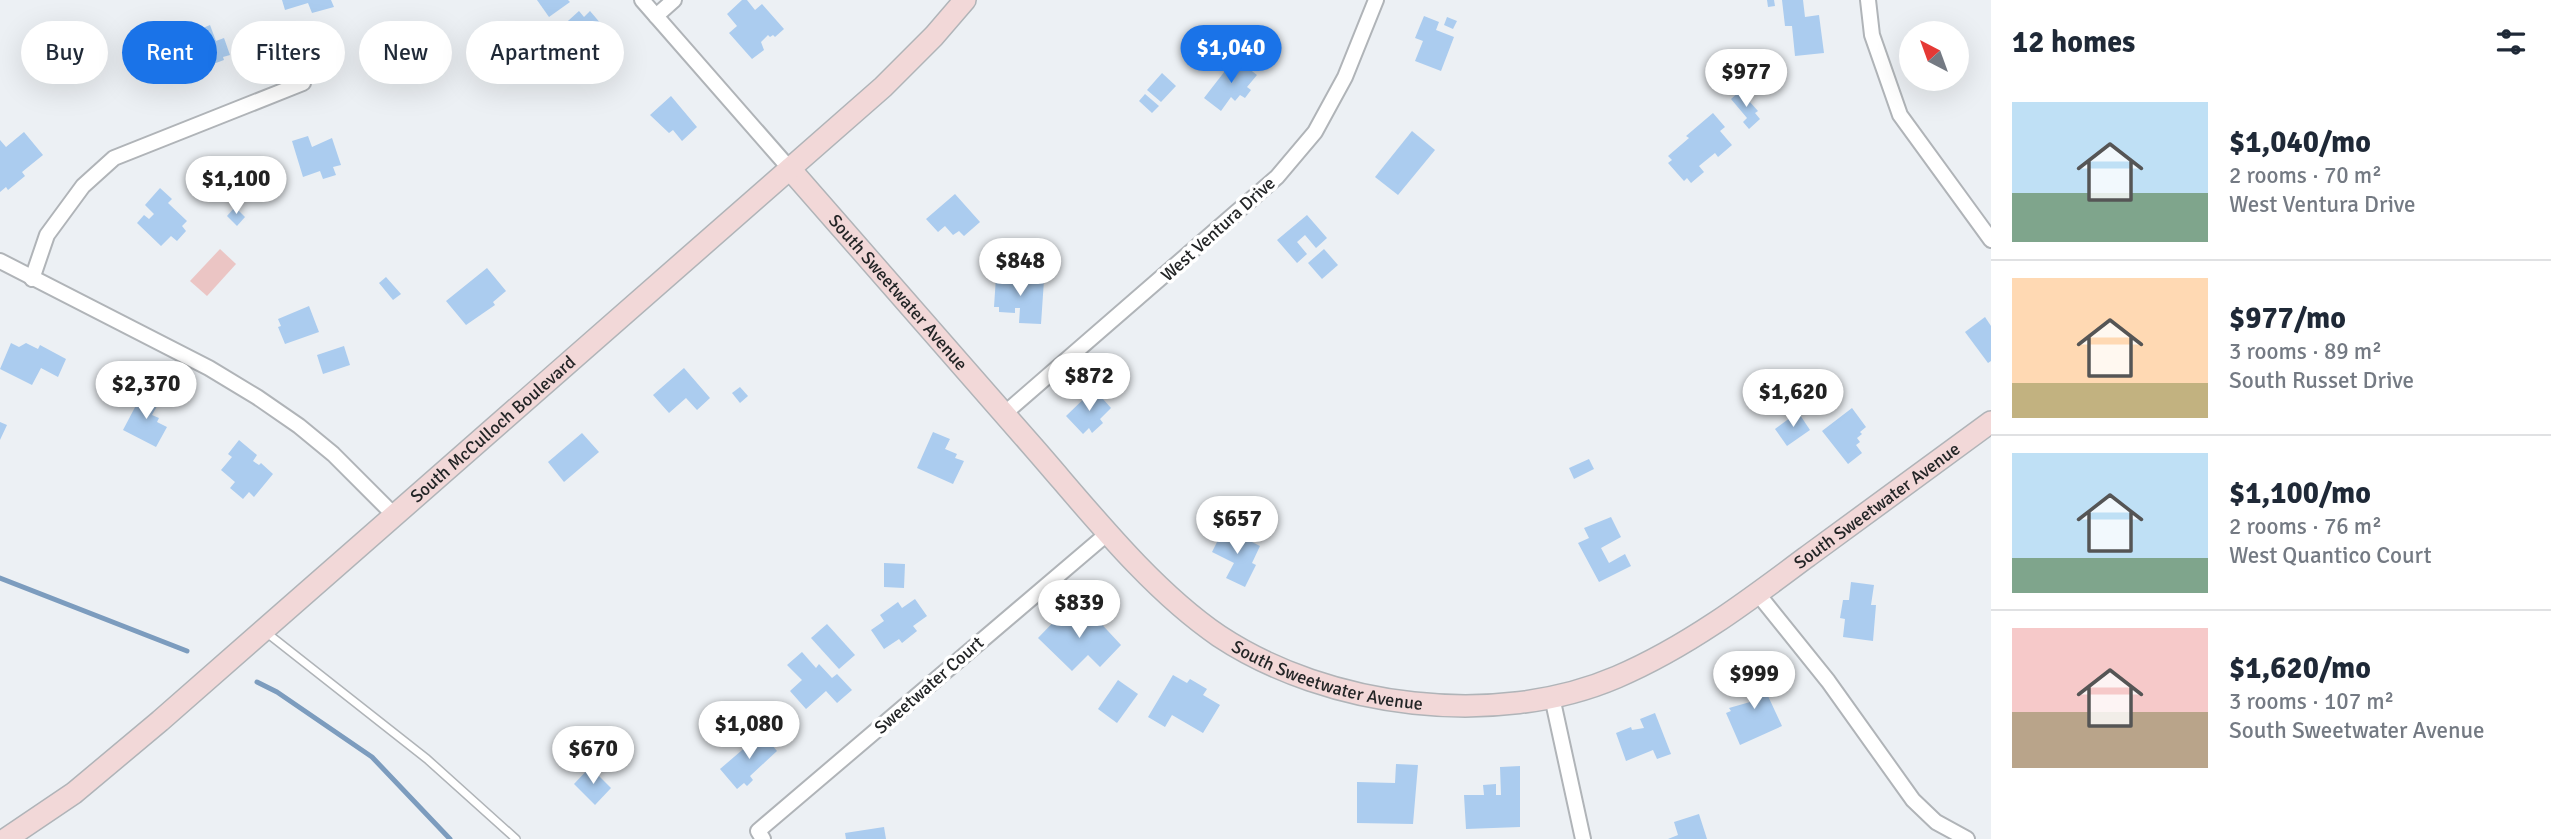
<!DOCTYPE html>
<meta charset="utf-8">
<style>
:root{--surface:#fff;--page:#f2f2f3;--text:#1f2937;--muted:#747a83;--line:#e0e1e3;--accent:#1a73e8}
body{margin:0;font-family:Signika,sans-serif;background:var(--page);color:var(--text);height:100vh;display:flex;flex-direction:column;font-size:26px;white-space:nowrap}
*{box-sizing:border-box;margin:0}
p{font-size:23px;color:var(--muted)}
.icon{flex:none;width:38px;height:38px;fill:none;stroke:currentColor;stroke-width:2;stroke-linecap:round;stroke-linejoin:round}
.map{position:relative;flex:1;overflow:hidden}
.drawer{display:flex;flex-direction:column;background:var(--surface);width:560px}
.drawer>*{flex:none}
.banner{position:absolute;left:21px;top:21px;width:665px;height:63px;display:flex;gap:14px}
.needle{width:46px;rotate:319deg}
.controls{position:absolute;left:1899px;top:21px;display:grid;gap:14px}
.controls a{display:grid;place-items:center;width:70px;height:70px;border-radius:50%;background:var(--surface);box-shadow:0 7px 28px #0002;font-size:35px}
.price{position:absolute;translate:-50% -60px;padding:0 16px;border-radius:24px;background:#fff;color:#222;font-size:23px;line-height:46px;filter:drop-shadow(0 2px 4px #0008)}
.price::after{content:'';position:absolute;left:50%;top:42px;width:21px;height:16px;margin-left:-10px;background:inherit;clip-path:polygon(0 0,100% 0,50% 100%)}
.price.selected{background:var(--accent);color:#fff}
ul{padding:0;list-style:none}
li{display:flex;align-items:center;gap:21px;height:175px;padding:0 21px}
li+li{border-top:2px solid var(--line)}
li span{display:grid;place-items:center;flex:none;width:196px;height:140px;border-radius:0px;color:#555}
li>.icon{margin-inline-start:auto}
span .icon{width:84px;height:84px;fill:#fffc;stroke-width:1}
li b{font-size:30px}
h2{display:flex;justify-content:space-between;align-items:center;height:84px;padding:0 21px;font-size:30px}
.pill{padding:0 24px;border-radius:32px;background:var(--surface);box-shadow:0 7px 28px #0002;font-size:24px;line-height:63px}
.pill.selected{background:var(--accent);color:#fff}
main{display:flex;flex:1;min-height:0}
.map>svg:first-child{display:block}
</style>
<main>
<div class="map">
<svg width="1991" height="839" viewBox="0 0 1991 839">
<rect width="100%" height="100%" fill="#ecf0f4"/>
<polygon fill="#ebc5c4" points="220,249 236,264 207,296 190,281"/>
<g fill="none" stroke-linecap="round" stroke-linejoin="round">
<g stroke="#7c9cbe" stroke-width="5">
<polyline points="0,578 187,651"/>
<polyline points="257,682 277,692 372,757 450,839"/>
</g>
</g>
<g fill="#abccef">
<polygon points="282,0 331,0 334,7 312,13 308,3 285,10"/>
<polygon points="537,0 568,0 570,2 549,17"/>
<polygon points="742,0 747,0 755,10 762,4 784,29 775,37 773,35 770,37 768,35 761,42 764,50 752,59 729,33 737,26 727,14"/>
<polygon points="1767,0 1774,0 1775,6 1768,7"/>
<polygon points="1782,0 1803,0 1805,17 1819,15 1824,53 1795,56 1792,26 1785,26"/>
<polygon points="579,11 584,17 590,11 614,39 608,45 613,51 593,68 559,29"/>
<polygon points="1424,16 1439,22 1436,30 1454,37 1441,71 1415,61 1423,41 1415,38"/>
<polygon points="1447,17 1457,21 1453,29 1444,25"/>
<polygon points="194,25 196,31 210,25 216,41 224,38 230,55 223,57 224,60 205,67 200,53 174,63 166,41 185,34 182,29"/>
<polygon points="1235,58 1257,75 1247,87 1251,90 1245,98 1240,95 1235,101 1231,97 1221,111 1204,98"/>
<polygon points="1162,73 1176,86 1161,102 1147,90"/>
<polygon points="1740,91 1758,111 1755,113 1760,119 1749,129 1743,122 1747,118 1731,99"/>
<polygon points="1145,94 1159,106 1152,113 1139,101"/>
<polygon points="671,96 697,127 682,141 673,130 669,133 650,115"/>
<polygon points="1713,113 1725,127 1720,131 1732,145 1718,157 1715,153 1699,166 1704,172 1691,183 1687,178 1684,181 1668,163 1672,160 1668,156 1689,138 1686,136"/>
<polygon points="1412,131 1435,150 1398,195 1375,177"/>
<polygon points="24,132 43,155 22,172 25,176 8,190 6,187 0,192 0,140 6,147"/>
<polygon points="308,136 312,147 332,138 341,165 333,167 336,175 323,179 320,171 303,177 292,141"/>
<polygon points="160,188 172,199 168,203 187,221 182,226 186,231 177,241 171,236 161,246 137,223 144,215 149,219 154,214 145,205"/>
<polygon points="955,194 980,222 964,236 959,231 953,235 945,226 938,232 926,219"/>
<polygon points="235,207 245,217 237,226 227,216"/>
<polygon points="1307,215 1327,238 1316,248 1305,235 1297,242 1307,254 1297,263 1277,240"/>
<polygon points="1324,249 1338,265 1322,279 1308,263"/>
<polygon points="487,268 506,291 493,302 495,305 466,325 446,301"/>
<polygon points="386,277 401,294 393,300 379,283"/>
<polygon points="996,277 1044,280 1041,324 1019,323 1020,308 1015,308 1015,313 999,312 999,307 994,307"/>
<polygon points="309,306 319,332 285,344 278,327 281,326 278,319"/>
<polygon points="1985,317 1991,326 1991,361 1988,363 1965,332"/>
<polygon points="11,343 19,347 26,343 38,349 40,345 66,359 58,377 41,368 32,385 0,369"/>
<polygon points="344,346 350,365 323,374 317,355"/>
<polygon points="684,368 710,398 697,410 686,398 669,413 653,395"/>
<polygon points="740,387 748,396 740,403 732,393"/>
<polygon points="1094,389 1111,408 1100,419 1103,423 1092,433 1089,428 1083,434 1066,416"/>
<polygon points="143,392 160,401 152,415 159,418 157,422 167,427 156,447 123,430"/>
<polygon points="1852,408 1866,427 1860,432 1862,434 1857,438 1860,442 1856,445 1862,453 1848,464 1822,431"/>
<polygon points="1798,412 1810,430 1787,446 1775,429"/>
<polygon points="0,422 7,425 0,440"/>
<polygon points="933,432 950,439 945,449 957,454 955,458 964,461 953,484 917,468"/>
<polygon points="582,433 599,452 564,482 548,462"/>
<polygon points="239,440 257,455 253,461 259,465 261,463 273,474 254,497 249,492 243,499 230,488 235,482 221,470 232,457 228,454"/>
<polygon points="1589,459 1594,469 1574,479 1569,468"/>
<polygon points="1611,517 1621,537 1601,548 1609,563 1625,554 1631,566 1599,582 1578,543 1589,538 1584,528"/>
<polygon points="1224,528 1260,546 1252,563 1256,565 1245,587 1226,578 1234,563 1212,552"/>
<polygon points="884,563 905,564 904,588 884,587"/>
<polygon points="1851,582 1874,585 1871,605 1876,605 1873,641 1843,637 1845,619 1840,618 1843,600 1849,600"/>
<polygon points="915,599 927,616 913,626 917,631 902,643 899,639 884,649 871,630 884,621 880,615 898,602 902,608"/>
<polygon points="1068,607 1087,625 1095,617 1121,645 1100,667 1088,655 1072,671 1038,638"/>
<polygon points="827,624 855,655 839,669 811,638"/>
<polygon points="802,652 816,668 819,664 832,678 837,674 852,690 837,703 826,691 806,709 790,691 802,680 787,665"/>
<polygon points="1760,671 1771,695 1768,696 1782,726 1740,745 1726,713 1731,711 1729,708 1750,702 1740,680"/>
<polygon points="1173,675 1187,683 1190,679 1207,689 1203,695 1220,705 1203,733 1172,715 1165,727 1148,717"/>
<polygon points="1118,680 1138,694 1117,723 1098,709"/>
<polygon points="1655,713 1671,754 1657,759 1653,750 1626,761 1616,733 1631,727 1632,730 1644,728 1640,719"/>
<polygon points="762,733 777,751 750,776 753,780 747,786 744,783 737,789 720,769"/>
<polygon points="1396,764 1418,765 1413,824 1357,823 1357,782 1395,783"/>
<polygon points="1520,766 1520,827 1466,829 1464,795 1484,795 1483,785 1496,784 1496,795 1501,795 1500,767"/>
<polygon points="590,767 611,788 595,805 574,784"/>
<polygon points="1699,814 1707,839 1668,839 1678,835 1674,822"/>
<polygon points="884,827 886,839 846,839 845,833"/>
</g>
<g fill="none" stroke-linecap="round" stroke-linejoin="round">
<g stroke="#b0b4b8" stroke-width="10">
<polyline id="lane" points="267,633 427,759 516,839"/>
</g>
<g stroke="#b0b4b8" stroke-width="18">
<g id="street">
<polyline points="642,0 790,169"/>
<polyline points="1868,0 1872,35 1900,115 1991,240"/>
<polyline points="656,16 674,0"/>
<polyline points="0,261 209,368 257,397 299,426 333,454 394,515"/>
<polyline points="32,279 47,235 83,186 114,158 303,83"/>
<polyline points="1004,414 1277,177 1315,132 1345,77 1376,0"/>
<polyline points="1758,594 1828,681 1913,800 1936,822 1967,839"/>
<polyline points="1552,697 1583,839"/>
<polyline points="763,839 758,831 1108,533"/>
</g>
</g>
<g stroke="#b0b4b8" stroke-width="24">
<g id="secondary">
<path id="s1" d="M790 169C872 262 953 355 1034 448 1089 511 1150 589 1219 636 1328 708 1496 729 1617 677 1687 647 1748 601 1808 556 1869 512 1930 467 1991 422"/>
<path id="s2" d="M6 839 74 793 160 721 883 87 934 36 965 0"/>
</g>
</g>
<use href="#lane" stroke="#fff" stroke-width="7"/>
<use href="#street" stroke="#fff" stroke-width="14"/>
<use href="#secondary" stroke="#f2d8d8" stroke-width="21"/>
</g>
<g text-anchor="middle" stroke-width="7" stroke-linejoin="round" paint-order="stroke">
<g font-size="18" fill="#232526" stroke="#fff">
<text transform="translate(1218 229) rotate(-42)" y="6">West Ventura Drive</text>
<text dy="6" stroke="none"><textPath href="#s1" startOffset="164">South Sweetwater Avenue</textPath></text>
<text dy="6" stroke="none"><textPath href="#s2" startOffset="637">South McCulloch Boulevard</textPath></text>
<text dy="6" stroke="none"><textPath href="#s1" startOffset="1362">South Sweetwater Avenue</textPath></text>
<text dy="6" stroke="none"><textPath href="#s1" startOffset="752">South Sweetwater Avenue</textPath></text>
<text transform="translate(929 685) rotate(-41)" y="6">Sweetwater Court</text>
</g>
</g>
</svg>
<div class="controls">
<a><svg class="needle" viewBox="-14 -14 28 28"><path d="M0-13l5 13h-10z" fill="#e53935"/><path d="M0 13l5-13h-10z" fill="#747a83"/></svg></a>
</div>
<b class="price selected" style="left:1231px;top:85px">$1,040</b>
<b class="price" style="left:1746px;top:109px">$977</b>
<b class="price" style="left:236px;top:216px">$1,100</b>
<b class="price" style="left:1020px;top:298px">$848</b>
<b class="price" style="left:1089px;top:413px">$872</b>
<b class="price" style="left:146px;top:421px">$2,370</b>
<b class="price" style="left:1793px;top:429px">$1,620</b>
<b class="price" style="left:1237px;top:556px">$657</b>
<b class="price" style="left:1079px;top:640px">$839</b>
<b class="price" style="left:1754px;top:711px">$999</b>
<b class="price" style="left:749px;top:761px">$1,080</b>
<b class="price" style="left:593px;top:786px">$670</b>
<div class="banner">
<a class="pill">Buy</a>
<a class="pill selected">Rent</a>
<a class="pill">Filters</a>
<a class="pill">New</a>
<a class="pill">Apartment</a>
</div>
</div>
<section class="drawer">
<h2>12 homes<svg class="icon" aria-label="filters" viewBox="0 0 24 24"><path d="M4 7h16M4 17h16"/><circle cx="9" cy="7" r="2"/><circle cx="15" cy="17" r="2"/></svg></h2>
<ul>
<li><span style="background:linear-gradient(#bfe0f5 65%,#7fa58c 0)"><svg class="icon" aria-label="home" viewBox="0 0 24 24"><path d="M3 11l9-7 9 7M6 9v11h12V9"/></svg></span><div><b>$1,040/mo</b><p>2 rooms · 70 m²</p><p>West Ventura Drive</p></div></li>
<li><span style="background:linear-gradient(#ffd9b3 75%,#c2b280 0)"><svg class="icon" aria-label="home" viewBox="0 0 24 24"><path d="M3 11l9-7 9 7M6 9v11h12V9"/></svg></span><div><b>$977/mo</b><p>3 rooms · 89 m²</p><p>South Russet Drive</p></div></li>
<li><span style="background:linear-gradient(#bfe0f5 75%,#7fa58c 0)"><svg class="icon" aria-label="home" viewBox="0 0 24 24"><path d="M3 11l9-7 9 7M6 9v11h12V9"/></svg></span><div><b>$1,100/mo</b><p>2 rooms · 76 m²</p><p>West Quantico Court</p></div></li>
<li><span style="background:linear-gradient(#f6c9c9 60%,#b9a48a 0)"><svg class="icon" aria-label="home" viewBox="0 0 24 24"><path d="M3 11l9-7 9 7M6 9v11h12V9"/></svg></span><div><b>$1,620/mo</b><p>3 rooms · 107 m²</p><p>South Sweetwater Avenue</p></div></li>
</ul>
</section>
</main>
